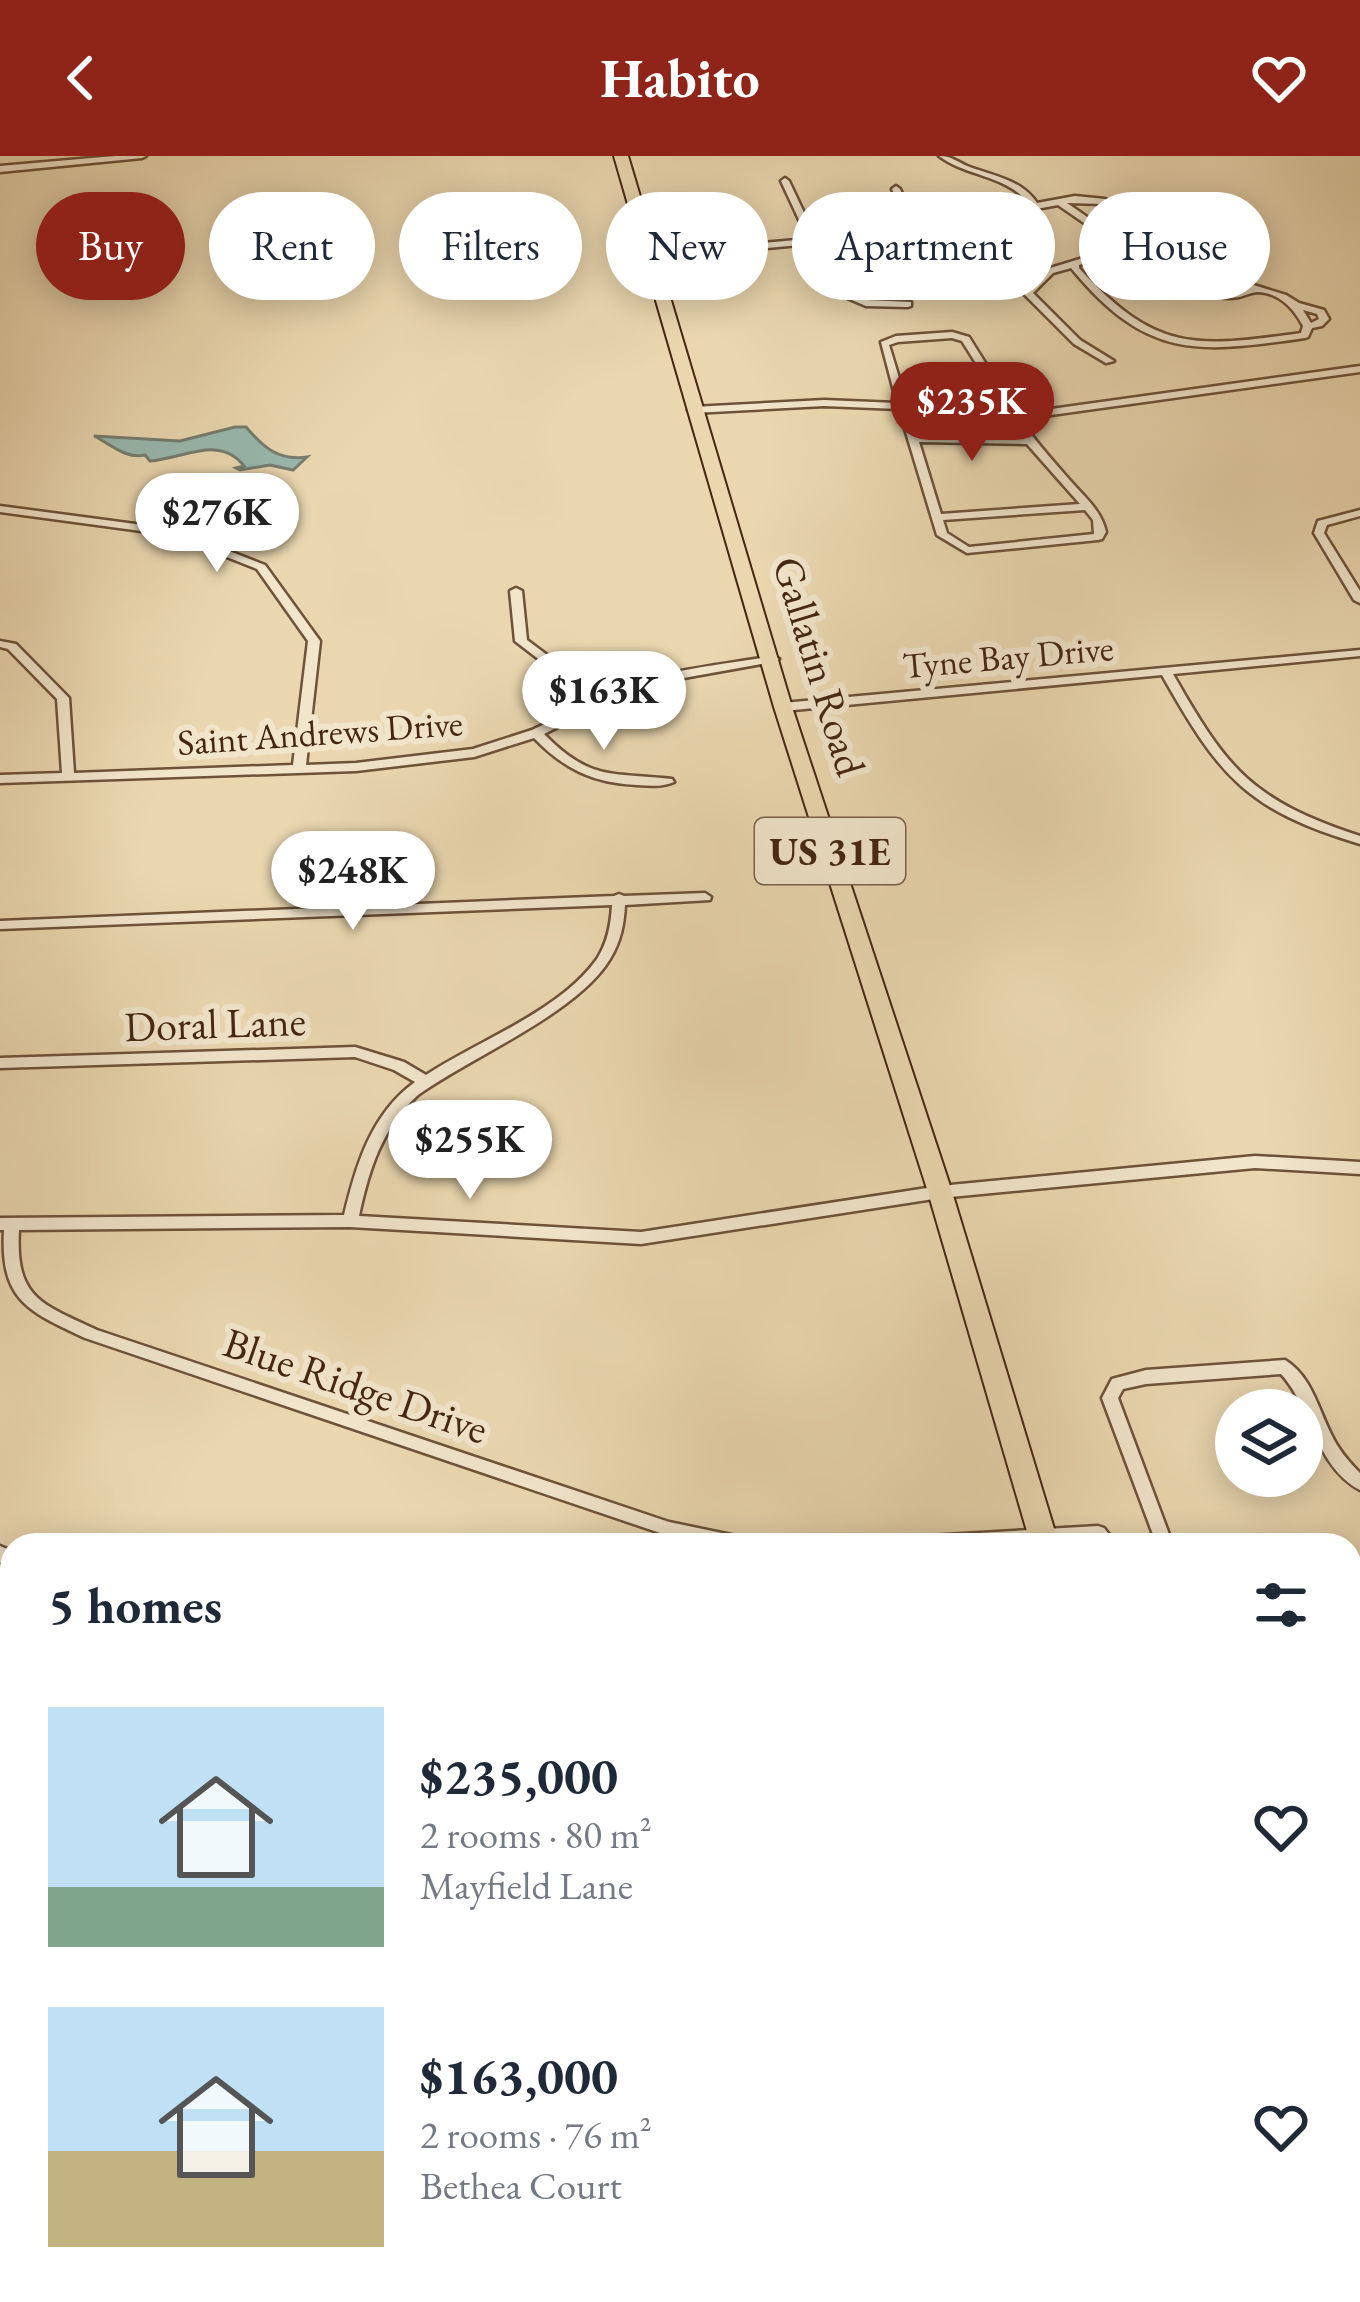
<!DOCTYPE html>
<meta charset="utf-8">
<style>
:root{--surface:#fff;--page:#f2f2f3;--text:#1f2937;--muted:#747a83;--accent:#8f2418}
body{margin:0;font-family:"EB Garamond",serif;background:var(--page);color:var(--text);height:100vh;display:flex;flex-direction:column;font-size:45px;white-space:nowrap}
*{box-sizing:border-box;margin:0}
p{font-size:39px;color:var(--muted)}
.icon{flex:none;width:66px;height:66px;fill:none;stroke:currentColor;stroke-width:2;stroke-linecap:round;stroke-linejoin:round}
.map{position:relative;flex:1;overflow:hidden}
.side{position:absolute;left:0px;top:1377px;width:1362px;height:771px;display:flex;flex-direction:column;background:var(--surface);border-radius:36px 36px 0 0;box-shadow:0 6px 30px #0003}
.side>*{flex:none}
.banner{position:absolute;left:36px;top:36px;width:1290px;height:108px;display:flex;gap:24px}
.tools{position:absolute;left:1215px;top:1233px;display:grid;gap:24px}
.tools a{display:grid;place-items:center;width:108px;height:108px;border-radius:50%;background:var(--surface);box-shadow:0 6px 30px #0003;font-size:60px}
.price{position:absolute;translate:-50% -102px;padding:0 27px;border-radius:42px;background:#fff;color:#222;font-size:39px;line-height:78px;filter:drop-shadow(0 3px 6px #0008)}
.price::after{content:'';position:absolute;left:50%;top:72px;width:36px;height:27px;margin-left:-18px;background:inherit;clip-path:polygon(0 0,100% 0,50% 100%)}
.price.active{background:var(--accent);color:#fff}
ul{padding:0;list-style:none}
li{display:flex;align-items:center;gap:36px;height:300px;padding:0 48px}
li span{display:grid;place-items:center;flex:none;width:336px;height:240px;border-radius:0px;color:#555}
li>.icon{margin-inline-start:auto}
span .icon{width:144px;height:144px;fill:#fffc;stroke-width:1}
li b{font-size:51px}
h2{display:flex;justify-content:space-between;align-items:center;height:144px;padding:0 48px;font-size:51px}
.pill{padding:0 42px;border-radius:54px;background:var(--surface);box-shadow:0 6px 30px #0003;font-size:42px;line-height:108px}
.pill.active{background:var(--accent);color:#fff}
header{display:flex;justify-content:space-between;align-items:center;height:156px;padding:0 48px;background:var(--accent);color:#fff;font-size:54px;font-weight:700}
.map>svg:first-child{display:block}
</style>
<header><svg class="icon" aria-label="back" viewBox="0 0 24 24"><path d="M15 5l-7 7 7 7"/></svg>Habito<svg class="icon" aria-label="heart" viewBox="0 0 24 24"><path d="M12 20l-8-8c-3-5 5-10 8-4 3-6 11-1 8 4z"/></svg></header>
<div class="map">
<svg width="1360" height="2146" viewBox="0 0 1360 2146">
<rect width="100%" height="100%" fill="#ead7b0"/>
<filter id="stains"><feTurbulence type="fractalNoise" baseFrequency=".00167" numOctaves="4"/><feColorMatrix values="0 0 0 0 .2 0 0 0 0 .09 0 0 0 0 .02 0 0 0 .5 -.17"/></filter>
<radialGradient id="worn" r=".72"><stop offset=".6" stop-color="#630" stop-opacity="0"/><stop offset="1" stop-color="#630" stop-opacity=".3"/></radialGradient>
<path fill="#98b9af" stroke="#767e70" stroke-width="3" d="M235 271H246C263 291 278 305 307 301L293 314 270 309 240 314 236 312 244 310C220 278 182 303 150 305L145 299C125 303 112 289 94 280L180 285Z"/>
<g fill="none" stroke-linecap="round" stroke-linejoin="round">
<g stroke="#6e5239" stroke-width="5">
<g id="street">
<polygon points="115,0 146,0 142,2 0,16 0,10"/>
<path d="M939 0C951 0 956 5 967 10 993 20 1021 23 1037 47L1075 40 1105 43 1173 81 1166 83 1103 48 1067 47 1129 90 1286 139 1299 147 1324 154 1329 163 1322 170 1312 172 1308 181 1305 182C1195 198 1146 203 1071 112L1053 117 1033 137 1080 184 1114 205 1106 207 1074 188 1023 137 1047 113 1119 91 1058 49 878 82 818 87 840 132 867 144 911 146V150L908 151 866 150 833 136 810 88 651 103 647 100 651 97 808 83 781 25 785 22 789 25 816 82 908 71 892 33 896 30 900 33 916 69 1030 49C1008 19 967 21 939 0ZM1126 95 1199 118 1192 129C1206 140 1221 144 1239 141 1245 140 1251 136 1258 136 1280 137 1294 153 1303 170L1301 177C1194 192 1155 196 1079 112V109ZM1206 120 1247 133C1231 139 1216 138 1202 128ZM1303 154 1317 158 1319 163 1311 167Z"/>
<path d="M952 176 969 181 1014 253 1044 254 1360 210V216L1044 260 1018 259C1032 282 1049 300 1067 321 1082 339 1101 353 1106 376L1102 383 1098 384 967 397 937 379 899 253 824 250 693 257 688 254 693 251 824 244 897 247 881 186 896 180ZM952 182 962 185 1004 252 907 248 889 189 898 186ZM909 254 1008 258 1022 282 917 280ZM919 286 1027 288 1080 348 941 358ZM1085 354 1093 364 1094 378 969 391 947 377 943 364Z"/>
<path d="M0 350 173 373 265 409 320 485 306 609 356 607 473 593 532 574 593 545 515 485 510 435 516 432 522 435 527 484 602 540C654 514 716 510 773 500L779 503 773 506 667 525 623 538 544 578C591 626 612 616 672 623L674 626C663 631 650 630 637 629 593 627 564 613 534 582L474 601 356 615 0 627V619L62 617 57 543 8 493 0 491V485L16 488 69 542 74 617 293 609 308 485 257 413 171 379 0 356Z"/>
<polygon points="1360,354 1360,360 1327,369 1324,377 1360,435 1360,447 1354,444 1314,377 1318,365"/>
<path d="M1360 494V500L1173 518C1228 615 1252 644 1360 680V688C1246 654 1219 620 1162 519L783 555 777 551 783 547Z"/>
<path d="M705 737 711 741 710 744 625 749C624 768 621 785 610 803 578 857 471 901 418 939 382 972 369 1013 359 1060L641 1076 940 1030 1255 1000 1360 1006V1018L1255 1012 940 1042 641 1088 350 1071 19 1074C15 1142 41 1148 97 1174L669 1366 746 1382 752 1384 754 1389H710L669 1380 85 1182C28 1155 0 1145 4 1074H0V1062L344 1059C356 1009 371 958 415 926L394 914 355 901 0 912V902L355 891 404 906 426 919C479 884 559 856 597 803 608 786 611 768 612 749L0 773V765L614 740 619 738 624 740Z"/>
<path d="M1285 1204C1311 1220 1318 1252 1331 1278 1338 1293 1348 1305 1360 1317V1334C1315 1310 1313 1253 1281 1218L1146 1228 1123 1233 1118 1242 1173 1389H1157L1102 1242 1112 1223 1146 1214Z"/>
<polygon points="1098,1370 1104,1372 1117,1389 1098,1389 1094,1385 1020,1389 886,1389 888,1384 894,1382"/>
<polygon points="0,1390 12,1395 12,1411 0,1406"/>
<polygon points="1360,1491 1360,1507 1350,1508 1350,1492"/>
<polygon points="1360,1571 1360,1594 1350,1602 1350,1579"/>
<polygon points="1360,1739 1360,1759 1350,1762 1350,1742"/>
<polygon points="1360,1802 1360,1822 1350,1825 1350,1805"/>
</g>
</g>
<g stroke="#442611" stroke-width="4">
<g id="primary">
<polygon points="614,0 628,0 792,551 952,1036 1059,1389 1031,1389 928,1036 774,551"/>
<polygon points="1257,2136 1291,2136 1294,2146 1260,2146"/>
</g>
</g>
<use href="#street" fill="#f1e5cc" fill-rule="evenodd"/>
<use href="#primary" fill="#ead7b0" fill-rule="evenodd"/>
</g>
<g text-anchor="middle" stroke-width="12" stroke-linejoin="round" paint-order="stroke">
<g font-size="36" fill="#442611" stroke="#f1e5cc">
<text transform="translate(1008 500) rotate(-5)" y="13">Tyne Bay Drive</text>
<text transform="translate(320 576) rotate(-4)" y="13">Saint Andrews Drive</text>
</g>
<rect fill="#f1e5cc" stroke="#785f49" stroke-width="3" x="755" y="662" width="150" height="66" rx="9"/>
<g font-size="39" font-weight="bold" fill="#442611">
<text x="830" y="709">US 31E</text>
</g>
<g font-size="42" fill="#442611" stroke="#f1e5cc">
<text transform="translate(820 510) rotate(73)" y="15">Gallatin Road</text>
<text transform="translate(215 867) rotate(-2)" y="15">Doral Lane</text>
<text transform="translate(356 1229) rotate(19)" y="15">Blue Ridge Drive</text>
</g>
</g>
<rect width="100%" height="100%" filter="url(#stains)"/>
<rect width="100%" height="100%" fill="url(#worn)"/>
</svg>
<div class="tools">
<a><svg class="icon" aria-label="layers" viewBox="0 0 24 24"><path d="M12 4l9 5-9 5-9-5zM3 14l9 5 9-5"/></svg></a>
</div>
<b class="price active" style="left:972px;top:308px">$235K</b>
<b class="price" style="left:217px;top:419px">$276K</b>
<b class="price" style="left:604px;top:597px">$163K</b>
<b class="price" style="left:353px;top:777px">$248K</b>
<b class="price" style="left:470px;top:1046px">$255K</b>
<div class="banner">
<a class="pill active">Buy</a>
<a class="pill">Rent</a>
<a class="pill">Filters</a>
<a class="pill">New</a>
<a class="pill">Apartment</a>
<a class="pill">House</a>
</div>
<section class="side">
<h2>5 homes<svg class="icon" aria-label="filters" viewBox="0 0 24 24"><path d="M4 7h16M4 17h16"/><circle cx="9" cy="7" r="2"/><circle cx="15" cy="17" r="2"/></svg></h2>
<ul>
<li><span style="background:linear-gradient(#bfe0f5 75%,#7fa58c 0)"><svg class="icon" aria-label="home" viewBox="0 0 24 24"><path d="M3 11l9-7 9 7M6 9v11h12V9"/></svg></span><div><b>$235,000</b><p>2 rooms · 80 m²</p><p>Mayfield Lane</p></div><svg class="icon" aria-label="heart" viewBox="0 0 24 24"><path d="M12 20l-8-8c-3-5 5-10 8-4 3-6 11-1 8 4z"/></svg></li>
<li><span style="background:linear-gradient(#bfe0f5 60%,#c2b280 0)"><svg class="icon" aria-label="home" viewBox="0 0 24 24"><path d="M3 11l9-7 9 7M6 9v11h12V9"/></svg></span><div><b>$163,000</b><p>2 rooms · 76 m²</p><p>Bethea Court</p></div><svg class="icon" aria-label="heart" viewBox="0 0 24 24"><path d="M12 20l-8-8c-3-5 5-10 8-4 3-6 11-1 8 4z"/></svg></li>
</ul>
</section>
</div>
